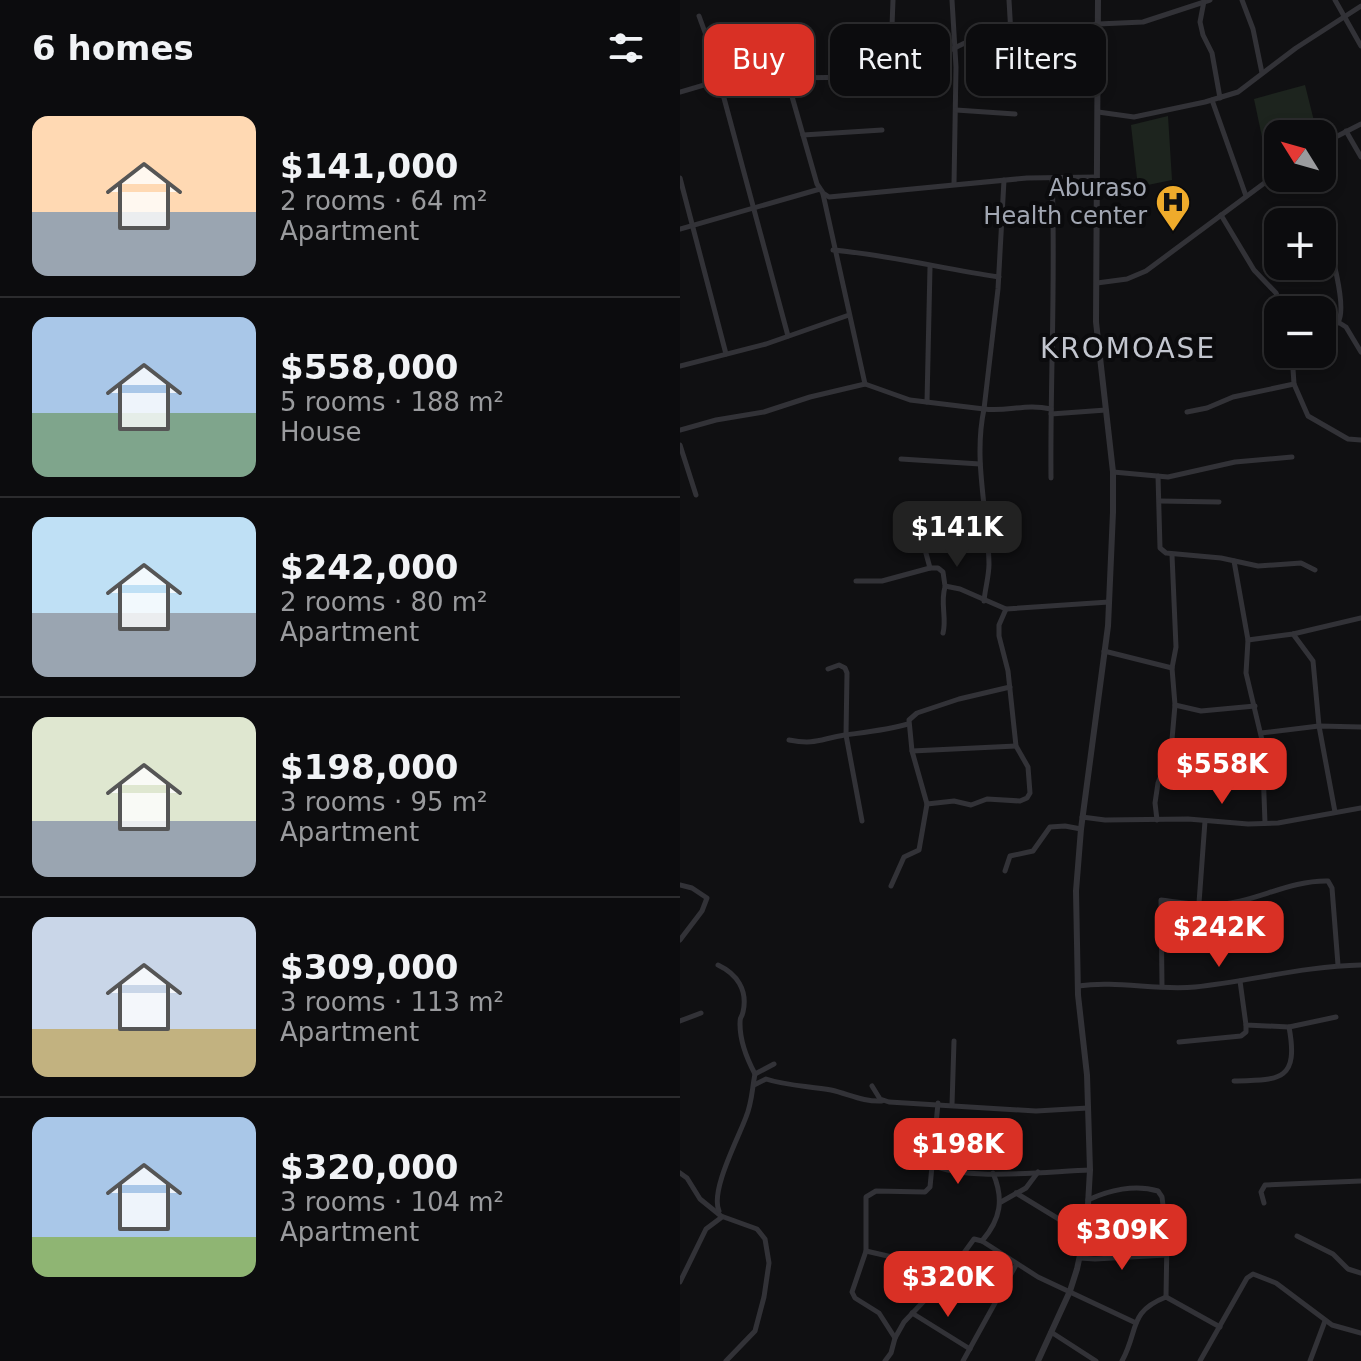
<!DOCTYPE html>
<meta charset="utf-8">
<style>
:root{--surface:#0c0c0e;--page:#151517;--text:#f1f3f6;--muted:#9a9b9e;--line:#2c2c2e;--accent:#d93025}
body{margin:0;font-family:"DejaVu Sans",sans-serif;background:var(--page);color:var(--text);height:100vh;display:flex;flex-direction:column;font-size:30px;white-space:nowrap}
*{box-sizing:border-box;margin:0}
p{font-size:26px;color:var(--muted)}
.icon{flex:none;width:44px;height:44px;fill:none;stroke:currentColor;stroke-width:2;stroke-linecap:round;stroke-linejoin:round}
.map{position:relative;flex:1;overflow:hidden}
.sheet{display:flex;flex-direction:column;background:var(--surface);width:680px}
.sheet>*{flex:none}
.guide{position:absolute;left:24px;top:24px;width:536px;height:72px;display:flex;gap:16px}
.needle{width:52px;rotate:307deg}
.controls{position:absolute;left:584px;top:120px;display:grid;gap:16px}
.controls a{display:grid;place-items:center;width:72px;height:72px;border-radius:16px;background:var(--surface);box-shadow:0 4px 12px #0003,0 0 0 2px var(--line);font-size:40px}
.price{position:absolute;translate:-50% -68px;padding:0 18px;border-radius:16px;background:var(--accent);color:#fff;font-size:26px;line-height:52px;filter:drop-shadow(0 2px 4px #0008)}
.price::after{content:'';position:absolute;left:50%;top:48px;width:24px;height:18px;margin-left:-12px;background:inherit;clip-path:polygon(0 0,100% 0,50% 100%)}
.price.selected{background:#222;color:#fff}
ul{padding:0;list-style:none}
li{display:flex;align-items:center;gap:24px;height:200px;padding:0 32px}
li+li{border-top:2px solid var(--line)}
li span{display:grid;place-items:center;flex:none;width:224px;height:160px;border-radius:16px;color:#555}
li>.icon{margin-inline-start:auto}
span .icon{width:96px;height:96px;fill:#fffc;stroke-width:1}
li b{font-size:34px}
h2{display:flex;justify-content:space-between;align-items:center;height:96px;padding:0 32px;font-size:34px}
.chip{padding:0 28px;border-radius:16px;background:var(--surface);box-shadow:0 4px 12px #0003,0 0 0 2px var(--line);font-size:28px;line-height:72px}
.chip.selected{background:var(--accent);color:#fff}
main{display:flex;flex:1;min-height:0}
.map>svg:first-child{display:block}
</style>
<main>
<section class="sheet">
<h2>6 homes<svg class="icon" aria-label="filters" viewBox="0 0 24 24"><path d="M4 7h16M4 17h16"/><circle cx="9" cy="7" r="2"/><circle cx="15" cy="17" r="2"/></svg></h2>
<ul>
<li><span style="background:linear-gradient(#ffd9b3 60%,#9aa5b1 0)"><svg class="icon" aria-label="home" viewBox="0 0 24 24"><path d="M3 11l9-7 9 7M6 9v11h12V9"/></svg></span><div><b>$141,000</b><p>2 rooms · 64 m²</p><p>Apartment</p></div></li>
<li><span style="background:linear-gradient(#a9c7e8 60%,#7fa58c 0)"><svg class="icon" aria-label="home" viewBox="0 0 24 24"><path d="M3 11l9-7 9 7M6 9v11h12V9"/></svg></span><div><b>$558,000</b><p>5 rooms · 188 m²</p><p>House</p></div></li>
<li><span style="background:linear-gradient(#bfe0f5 60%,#9aa5b1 0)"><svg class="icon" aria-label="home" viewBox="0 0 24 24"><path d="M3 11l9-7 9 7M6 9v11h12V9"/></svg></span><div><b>$242,000</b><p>2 rooms · 80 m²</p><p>Apartment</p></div></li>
<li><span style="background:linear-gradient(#dfe7d0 65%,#9aa5b1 0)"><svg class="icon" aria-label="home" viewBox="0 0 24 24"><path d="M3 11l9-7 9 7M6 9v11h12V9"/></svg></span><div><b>$198,000</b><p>3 rooms · 95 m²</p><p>Apartment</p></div></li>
<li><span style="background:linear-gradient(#c9d6e8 70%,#c2b280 0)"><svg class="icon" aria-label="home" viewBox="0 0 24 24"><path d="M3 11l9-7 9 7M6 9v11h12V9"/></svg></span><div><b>$309,000</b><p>3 rooms · 113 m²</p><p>Apartment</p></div></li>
<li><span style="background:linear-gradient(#a9c7e8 75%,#8fb573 0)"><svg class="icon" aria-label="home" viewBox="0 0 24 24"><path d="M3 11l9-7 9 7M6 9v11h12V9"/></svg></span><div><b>$320,000</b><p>3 rooms · 104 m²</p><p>Apartment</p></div></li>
</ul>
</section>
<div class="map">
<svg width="681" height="1361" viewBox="0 0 681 1361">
<rect width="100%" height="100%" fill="#101012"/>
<g fill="#1d241e">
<polygon points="625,85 635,125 582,137 574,99"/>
<polygon points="488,116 492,180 458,187 451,125"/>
</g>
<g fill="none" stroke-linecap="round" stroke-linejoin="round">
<g stroke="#323237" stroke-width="5">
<polyline points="213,0 211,52 215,57 220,58 262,54 291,40 418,24 463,22 530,0"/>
<polyline points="272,0 276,67 274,184"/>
<polyline points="329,0 331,35"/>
<polyline points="562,0 573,29 582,73"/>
<polyline points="655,0 681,46"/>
<polyline points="524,1 520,22 523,35 532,53 540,98"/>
<polyline points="19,16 30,46 108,336"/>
<polyline points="108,78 185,77"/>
<polyline points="0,92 92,65 98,63 103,65 137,184 143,193 149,197 347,178 417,177"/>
<polyline points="532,100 566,196"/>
<polyline points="276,110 335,114"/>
<polyline points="418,112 454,117 525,102 558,92 616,48 681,6"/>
<polyline points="666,131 681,157"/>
<polyline points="123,135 202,130"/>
<polyline points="642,144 681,124"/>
<polyline points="0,178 46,354"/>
<polyline points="143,194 185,384"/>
<polyline points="541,215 574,270 596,293 603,310"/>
<path d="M642 224C649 241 668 308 658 322 655 328 648 329 642 331"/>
<polyline points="0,229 140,189"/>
<path d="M153 250C209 255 264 269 319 277"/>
<polyline points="417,283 447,279 466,271 598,173"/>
<polyline points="658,322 666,327 681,352"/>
<polyline points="612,354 614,384 628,416 668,439 681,440"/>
<polyline points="0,366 86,344 169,315"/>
<polyline points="247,402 250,267"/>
<polyline points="507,412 527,408 553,397 614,384"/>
<polyline points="371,414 426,410"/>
<polyline points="0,430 36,420 84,412 130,397 185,384 230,400 304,409 318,289 324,180"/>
<polyline points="0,445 16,495"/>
<polyline points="221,459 300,464"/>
<polyline points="433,472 488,477 555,462 612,457"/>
<polyline points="478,476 480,548 486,553 541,558 578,566 621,563 635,570"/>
<path d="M371 478C370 378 376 278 372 178"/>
<polyline points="480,501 539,502"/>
<polyline points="246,504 237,508 235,513 250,568 258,568 263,572 265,586 280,589 326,609 429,602"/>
<polyline points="554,561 568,640 566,673 582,740 585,823"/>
<polyline points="176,581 202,581 250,568"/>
<path d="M304 601C305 589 309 576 309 564 308 512 293 461 304 409 329 412 345 403 371 409"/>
<path d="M263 633C267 618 260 603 265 587"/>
<polyline points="613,634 633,661 639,726 655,812"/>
<polyline points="568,640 613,634 681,618"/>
<polyline points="424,651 492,668"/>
<polyline points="148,669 159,665 165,668 167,673 166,735 182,821"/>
<polyline points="495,705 521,711 575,706"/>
<polyline points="581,733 639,726 681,727"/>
<path d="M109 740C136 745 140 739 165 735 187 732 207 730 228 724"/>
<polyline points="232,751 336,746"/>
<polyline points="247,804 274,801 291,805 307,799 340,801 347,798 350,793 348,767 336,746 328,671 319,636 319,625 326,609"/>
<polyline points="402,817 425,820 508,819 568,824 598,823 681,808"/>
<polyline points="477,820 475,803 478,783 491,751 495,705 492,668 496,647 492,555"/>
<polyline points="325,871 330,856 353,851 370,827 385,826 401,829"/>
<polyline points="0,885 12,888 27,898 22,911 0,940"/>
<polyline points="211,886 224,857 239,850 247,804 232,751 229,720 237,713 279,699 330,687"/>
<polyline points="519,903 525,821"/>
<path d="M38 965C57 974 68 990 63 1012 61 1020 60 1015 60 1024 60 1041 67 1059 75 1074"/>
<polyline points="560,981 566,1025 609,1027 656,1017"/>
<path d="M398 986C437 980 477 991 515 987 571 981 625 966 681 965"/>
<path d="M482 986 481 900C497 902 514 905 531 905 571 905 607 880 648 881L652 888 658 965"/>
<polyline points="0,1021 21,1013"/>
<polyline points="499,1042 561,1036 566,1032 566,1025"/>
<path d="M554 1081C600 1080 619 1081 609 1027"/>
<path d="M74 1085 86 1079C107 1086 129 1086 151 1090 169 1094 183 1102 202 1101"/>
<polyline points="192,1086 200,1099 209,1102 356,1111 408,1108"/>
<polyline points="272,1105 274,1041"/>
<path d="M251 1164C284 1182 370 1171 410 1170"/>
<polyline points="0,1173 7,1178 20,1199 41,1216 77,1229 85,1239 89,1263 84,1297 75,1331 46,1361"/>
<polyline points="336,1193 405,1235"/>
<path d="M408 1200C429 1190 455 1184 478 1191L482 1197 487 1238 486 1297"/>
<polyline points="321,1202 346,1188 358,1172"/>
<polyline points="584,1203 581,1192 585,1185 681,1181"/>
<path d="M39 1211C30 1191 58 1139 66 1117 72 1103 72 1089 75 1074L94 1064"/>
<polyline points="617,1236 653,1254 668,1269 681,1273"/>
<polyline points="302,1241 358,1277 456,1323"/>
<polyline points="186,1251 212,1257 242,1255 276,1264"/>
<polyline points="400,1258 415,1259 486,1255"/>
<polyline points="0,1282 26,1229 42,1217"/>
<polyline points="232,1313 290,1349"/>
<polyline points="371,1332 416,1361"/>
<polyline points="215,1338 199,1313 175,1298 172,1292 186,1251 186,1197 196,1191 245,1192 250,1187 258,1103"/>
<path d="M205 1361 211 1353 215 1338 224 1322 265 1279 294 1239 302 1241C321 1219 324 1199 313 1173"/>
<polyline points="283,1361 336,1265"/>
<path d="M442 1361C459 1330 448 1312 486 1297L540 1327"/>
<polyline points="520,1361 567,1278 573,1274 596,1283 652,1325 681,1333"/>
<polyline points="630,1361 645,1321"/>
</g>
<polyline stroke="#323237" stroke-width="6" points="358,1361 390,1291 397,1269 407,1222 410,1170 407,1075 398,995 396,891 401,829 428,626 433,512 433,472 416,322 418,0"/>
</g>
<defs>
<g id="hospital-pin" transform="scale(1.8)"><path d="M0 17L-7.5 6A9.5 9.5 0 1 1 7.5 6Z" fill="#efab2b" stroke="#0b0b0d"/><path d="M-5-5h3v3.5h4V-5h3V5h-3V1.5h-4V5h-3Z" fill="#111"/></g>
</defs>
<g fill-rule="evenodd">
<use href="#hospital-pin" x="493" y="202"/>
</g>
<g text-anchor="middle" stroke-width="8" stroke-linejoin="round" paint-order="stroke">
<g font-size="24" fill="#a2a7b3" stroke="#0b0b0d" text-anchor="end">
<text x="467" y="196">Aburaso<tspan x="467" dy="28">Health center</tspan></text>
</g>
<g font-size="28" letter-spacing="2" fill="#c3c6cf" stroke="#0b0b0d">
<text x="448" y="358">KROMOASE</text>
</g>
</g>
</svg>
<div class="controls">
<a><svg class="needle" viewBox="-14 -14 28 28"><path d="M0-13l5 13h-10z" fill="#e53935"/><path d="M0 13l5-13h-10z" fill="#9a9b9e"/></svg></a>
<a>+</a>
<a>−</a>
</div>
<b class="price selected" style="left:277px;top:569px">$141K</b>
<b class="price" style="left:542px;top:806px">$558K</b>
<b class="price" style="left:539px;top:969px">$242K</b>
<b class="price" style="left:278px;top:1186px">$198K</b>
<b class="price" style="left:442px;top:1272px">$309K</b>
<b class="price" style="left:268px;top:1319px">$320K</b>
<div class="guide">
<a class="chip selected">Buy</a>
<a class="chip">Rent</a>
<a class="chip">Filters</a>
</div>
</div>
</main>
